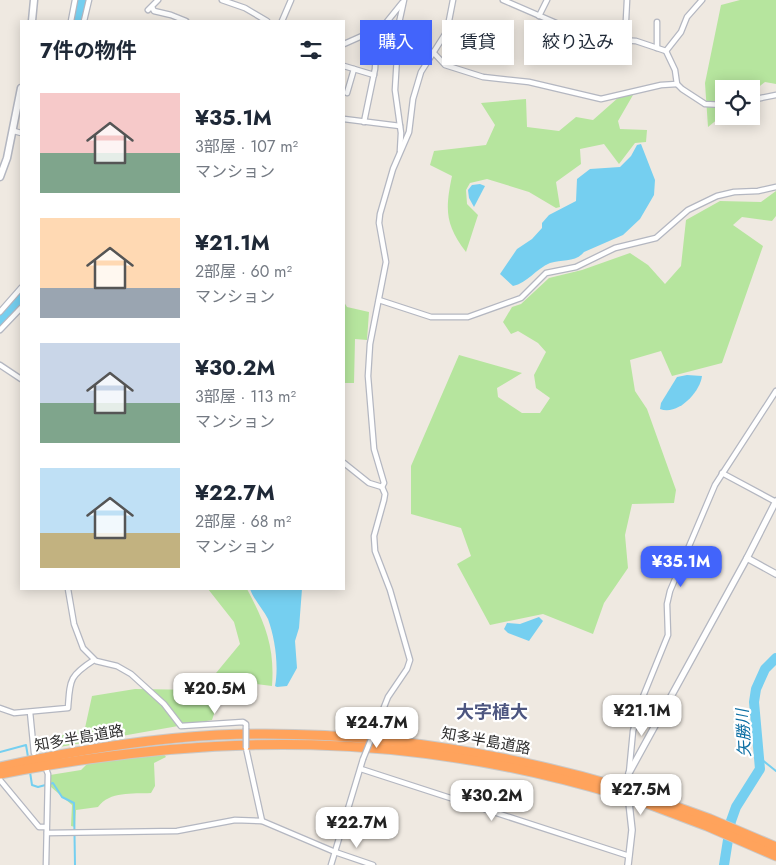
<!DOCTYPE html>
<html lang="ja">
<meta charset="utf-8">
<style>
:root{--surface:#fff;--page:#f6f6f7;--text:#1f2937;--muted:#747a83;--accent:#4264fb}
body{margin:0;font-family:Jost,"Noto Sans JP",sans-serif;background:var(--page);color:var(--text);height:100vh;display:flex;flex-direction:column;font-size:19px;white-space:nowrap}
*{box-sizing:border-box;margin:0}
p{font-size:16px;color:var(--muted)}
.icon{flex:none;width:28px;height:28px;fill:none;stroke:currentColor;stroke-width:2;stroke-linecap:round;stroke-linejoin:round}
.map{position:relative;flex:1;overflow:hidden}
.sheet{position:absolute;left:20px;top:20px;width:325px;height:570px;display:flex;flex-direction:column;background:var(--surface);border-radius:0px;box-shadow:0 2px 12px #0003}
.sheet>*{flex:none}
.banner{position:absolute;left:360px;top:20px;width:340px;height:45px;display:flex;gap:10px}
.fabs{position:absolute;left:715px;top:80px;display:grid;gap:10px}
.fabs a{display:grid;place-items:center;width:45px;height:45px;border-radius:0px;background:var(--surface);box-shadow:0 2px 12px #0003;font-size:25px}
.price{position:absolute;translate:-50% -42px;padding:0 11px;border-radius:10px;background:#fff;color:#222;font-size:16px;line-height:32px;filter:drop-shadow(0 1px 2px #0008)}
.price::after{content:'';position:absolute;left:50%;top:30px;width:15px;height:11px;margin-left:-8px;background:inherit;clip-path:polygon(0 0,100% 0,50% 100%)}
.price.current{background:var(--accent);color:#fff}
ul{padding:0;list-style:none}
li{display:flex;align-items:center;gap:15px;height:125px;padding:0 20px}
li span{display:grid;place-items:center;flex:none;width:140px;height:100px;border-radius:0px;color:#555}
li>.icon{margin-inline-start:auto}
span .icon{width:60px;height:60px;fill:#fffc;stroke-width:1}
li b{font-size:21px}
h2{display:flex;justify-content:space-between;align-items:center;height:60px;padding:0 20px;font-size:21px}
.chip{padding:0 18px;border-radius:0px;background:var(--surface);box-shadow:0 2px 12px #0003;font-size:18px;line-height:45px}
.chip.current{background:var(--accent);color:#fff}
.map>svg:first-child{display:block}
</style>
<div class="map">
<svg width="776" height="865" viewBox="0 0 776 865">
<rect width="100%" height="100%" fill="#efe9e1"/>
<g fill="#b6e59e">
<polygon points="740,0 776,0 776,84 765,82 751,93 751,89 724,89 724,114 708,127 705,83 721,5"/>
<path d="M633 95 618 121 620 129 647 130 646 142 635 143 619 164 604 144 580 149 581 164 556 182 560 207 556 208 529 192 487 179 470 183 466 190 467 204 478 215 466 252C445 224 445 210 452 176L430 165 434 151 486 145 495 125 481 103 526 99 527 127 559 131 576 117 593 120 619 97Z"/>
<polygon points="776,191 776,216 772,221 742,217 733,225 763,246 722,363 672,376 661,351 630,360 635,391 647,409 676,490 674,503 632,504 625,535 628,568 604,603 593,634 543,614 490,625 457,564 471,556 461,528 411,514 411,466 459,355 522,373 497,388 498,397 522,413 540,413 550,398 536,388 534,375 546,352 538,343 518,331 511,334 503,322 512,307 521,304 549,278 582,270 630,253 648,265 665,284 681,266 686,220 720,201 761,202"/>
<polygon points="344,302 347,307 369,312 367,340 355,339 354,383 344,383"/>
<path d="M208 589H247C265 623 275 647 272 686L256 684 218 702 212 720 37 751V743L85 728 92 696 135 689 202 690 240 644 234 622Z"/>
<path d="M163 753 166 757 154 763 155 786 151 793C132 794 110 791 98 807L76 810 75 827 71 826 72 805 51 787 50 775 81 770 88 763Z"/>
</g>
<g fill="#75cff0">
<path d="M641 144 655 180 654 195 640 219 623 235 584 252C575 263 562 259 550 263 536 269 527 283 513 286L500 274 517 249 532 239 542 228V223L549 215 576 201 577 179 590 169 620 167 631 156 637 145Z"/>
<polygon points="480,184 485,186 474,207 469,198 468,190 472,185"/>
<path d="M687 375 702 376C700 392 678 416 660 409L661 403 677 377Z"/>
<path d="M250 589H302L299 628 295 641 297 668 287 686 277 687 275 686C279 666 275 638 268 619 263 609 254 600 250 589Z"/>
<polygon points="539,617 543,621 529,641 508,633 504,629 507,623 520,624"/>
</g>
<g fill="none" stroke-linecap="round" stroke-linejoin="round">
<g stroke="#75cff0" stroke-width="2">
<polyline points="0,752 26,745 28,757"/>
<polyline points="761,759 776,771"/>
<polyline points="30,772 32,785 38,787 53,783 62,797 74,803 75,865"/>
</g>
<g stroke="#75cff0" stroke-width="10">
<polyline points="77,21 83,0"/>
<polyline points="0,321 21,298"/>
<polyline points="724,865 731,821 736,807 760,769 754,702 756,689 765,669 776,658"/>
</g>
<g stroke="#b4b7c1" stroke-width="7">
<g id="minor">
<polyline points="222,0 245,8 267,21"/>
<polyline points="503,0 577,32 602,39 636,41 666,51"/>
<polyline points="152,7 154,11 171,15 186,21"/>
<polyline points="148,10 158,0"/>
<polyline points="539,16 547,0"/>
<polyline points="71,21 75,0"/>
<polyline points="84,21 89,0"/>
<polyline points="282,21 291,0"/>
<polyline points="657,22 657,48"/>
<polyline points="625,40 627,0"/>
<polyline points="344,44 362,36 377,34"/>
<polyline points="666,51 675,70 677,84 682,89 705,104 724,105"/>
<polyline points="666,51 681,32 687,17 702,0"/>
<polyline points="433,52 445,65 483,77 529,82 601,99 661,85 677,84"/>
<polyline points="344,66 374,75"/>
<polyline points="347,93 354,69"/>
<polyline points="751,100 776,95"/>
<polyline points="344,119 400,126"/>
<polyline points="364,122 375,69 377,34 402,3"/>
<polyline points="14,131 21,133"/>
<polyline points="400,151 401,133 395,90 399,23 404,0"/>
<polyline points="379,300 431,317 468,317 521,298 546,273 576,267 615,248 656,238 688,210 717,196 734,192 758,191 776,187"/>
<polyline points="0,312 21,288"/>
<polyline points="0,330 21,308"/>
<polyline points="0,365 21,379"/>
<polyline points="344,463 369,483 382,487 384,483 374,449 368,376 370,344 386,262 379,223 380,214 393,169 409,132 413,99 421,72 447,31 453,0"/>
<polyline points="722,473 776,502"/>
<polyline points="68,589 74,624 83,648 96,661 117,666 131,674 164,704 181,726 243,722 246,724 246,728"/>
<path d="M0 708 14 713 68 708C70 680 69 676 94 660"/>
<polyline points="30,712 34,753"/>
<polyline points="374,732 388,697 407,669 410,660 390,590 375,551 374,536 384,500 385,494 382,487"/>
<polyline points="246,748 262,821"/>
<polyline points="361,769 629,856"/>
<polyline points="629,773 633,731 642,699 668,635 667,604 670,591 715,485 776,391"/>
<polyline points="0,780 39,827 46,827"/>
<polyline points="47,833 177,831 235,820 262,821 335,852 373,865"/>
<polyline points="46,865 48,774 46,769"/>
<polyline points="331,865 363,759"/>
</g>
</g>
<g stroke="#b4b7c1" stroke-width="8">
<g id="tertiary">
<polyline points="747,558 776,574"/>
<polyline points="628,865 632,830 627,785 629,773 747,558 776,501"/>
</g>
</g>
<g stroke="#b4b7c1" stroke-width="9">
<g id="secondary">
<polyline points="32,21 34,0"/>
<polyline points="0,177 7,158 21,88"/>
</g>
</g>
<g stroke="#c9c9c9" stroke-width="11">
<g id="motorway">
<path d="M0 767C72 751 144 739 217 735 354 729 489 749 620 787"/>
<path d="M0 774C215 732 408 731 619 795"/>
<polyline points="638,793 710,819 776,847"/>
<polyline points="638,800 707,826 776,856"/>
</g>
</g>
<use href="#minor" stroke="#fff" stroke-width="4.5"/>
<use href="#tertiary" stroke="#fff" stroke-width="5.5"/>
<use href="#secondary" stroke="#fff" stroke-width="6"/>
<use href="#motorway" stroke="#ffa35c" stroke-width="9"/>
<g stroke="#b4b7c1" stroke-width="7" stroke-linecap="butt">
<g id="minor-bridge">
<polyline points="246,748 246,728"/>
<polyline points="363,759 374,732"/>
</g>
</g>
<g stroke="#c9c9c9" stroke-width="11" stroke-linecap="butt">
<g id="motorway-bridge">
<polyline points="620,787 638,793"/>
<polyline points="619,795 638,800"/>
</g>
</g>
<use href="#minor-bridge" stroke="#fff" stroke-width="4.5"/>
<use href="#motorway-bridge" stroke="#ffa35c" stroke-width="9"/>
</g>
<g text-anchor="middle" stroke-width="4.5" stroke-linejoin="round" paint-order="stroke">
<g font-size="15" fill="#2e2e2e" stroke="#fff">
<text transform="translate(79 738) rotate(-10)" y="5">知多半島道路</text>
<text transform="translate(486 741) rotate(10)" y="5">知多半島道路</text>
</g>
<g font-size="16" font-style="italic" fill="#0d6fa3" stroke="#fff">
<text transform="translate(743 733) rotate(-93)" y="6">矢勝川</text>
</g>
<g font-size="18" font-weight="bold" fill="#4d5680" stroke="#fff">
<text x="492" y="718">大字植大</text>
</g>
</g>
</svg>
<div class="fabs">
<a><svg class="icon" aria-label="locate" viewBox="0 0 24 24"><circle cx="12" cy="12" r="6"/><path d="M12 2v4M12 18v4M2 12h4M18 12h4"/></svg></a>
</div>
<b class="price current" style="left:681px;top:588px">¥35.1M</b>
<b class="price" style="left:215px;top:715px">¥20.5M</b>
<b class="price" style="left:642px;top:737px">¥21.1M</b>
<b class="price" style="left:377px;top:749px">¥24.7M</b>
<b class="price" style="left:641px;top:816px">¥27.5M</b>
<b class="price" style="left:492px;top:822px">¥30.2M</b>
<b class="price" style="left:357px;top:849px">¥22.7M</b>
<div class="banner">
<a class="chip current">購入</a>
<a class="chip">賃貸</a>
<a class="chip">絞り込み</a>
</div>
<section class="sheet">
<h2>7件の物件<svg class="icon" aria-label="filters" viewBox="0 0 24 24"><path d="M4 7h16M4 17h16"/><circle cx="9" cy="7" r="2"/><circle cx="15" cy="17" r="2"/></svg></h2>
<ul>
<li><span style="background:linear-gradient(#f6c9c9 60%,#7fa58c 0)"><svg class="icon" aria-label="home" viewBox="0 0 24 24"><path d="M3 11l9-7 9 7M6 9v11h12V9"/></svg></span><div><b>¥35.1M</b><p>3部屋 · 107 m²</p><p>マンション</p></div></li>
<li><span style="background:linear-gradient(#ffd9b3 70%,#9aa5b1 0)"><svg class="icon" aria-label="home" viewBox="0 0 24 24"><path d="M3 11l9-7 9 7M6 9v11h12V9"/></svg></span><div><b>¥21.1M</b><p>2部屋 · 60 m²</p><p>マンション</p></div></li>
<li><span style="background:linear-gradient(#c9d6e8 60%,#7fa58c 0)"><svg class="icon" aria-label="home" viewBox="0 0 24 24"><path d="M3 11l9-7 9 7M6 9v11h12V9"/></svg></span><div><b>¥30.2M</b><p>3部屋 · 113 m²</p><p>マンション</p></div></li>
<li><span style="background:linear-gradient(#bfe0f5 65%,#c2b280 0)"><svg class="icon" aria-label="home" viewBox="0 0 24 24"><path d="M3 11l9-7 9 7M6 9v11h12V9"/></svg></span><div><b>¥22.7M</b><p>2部屋 · 68 m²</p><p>マンション</p></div></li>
</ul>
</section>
</div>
